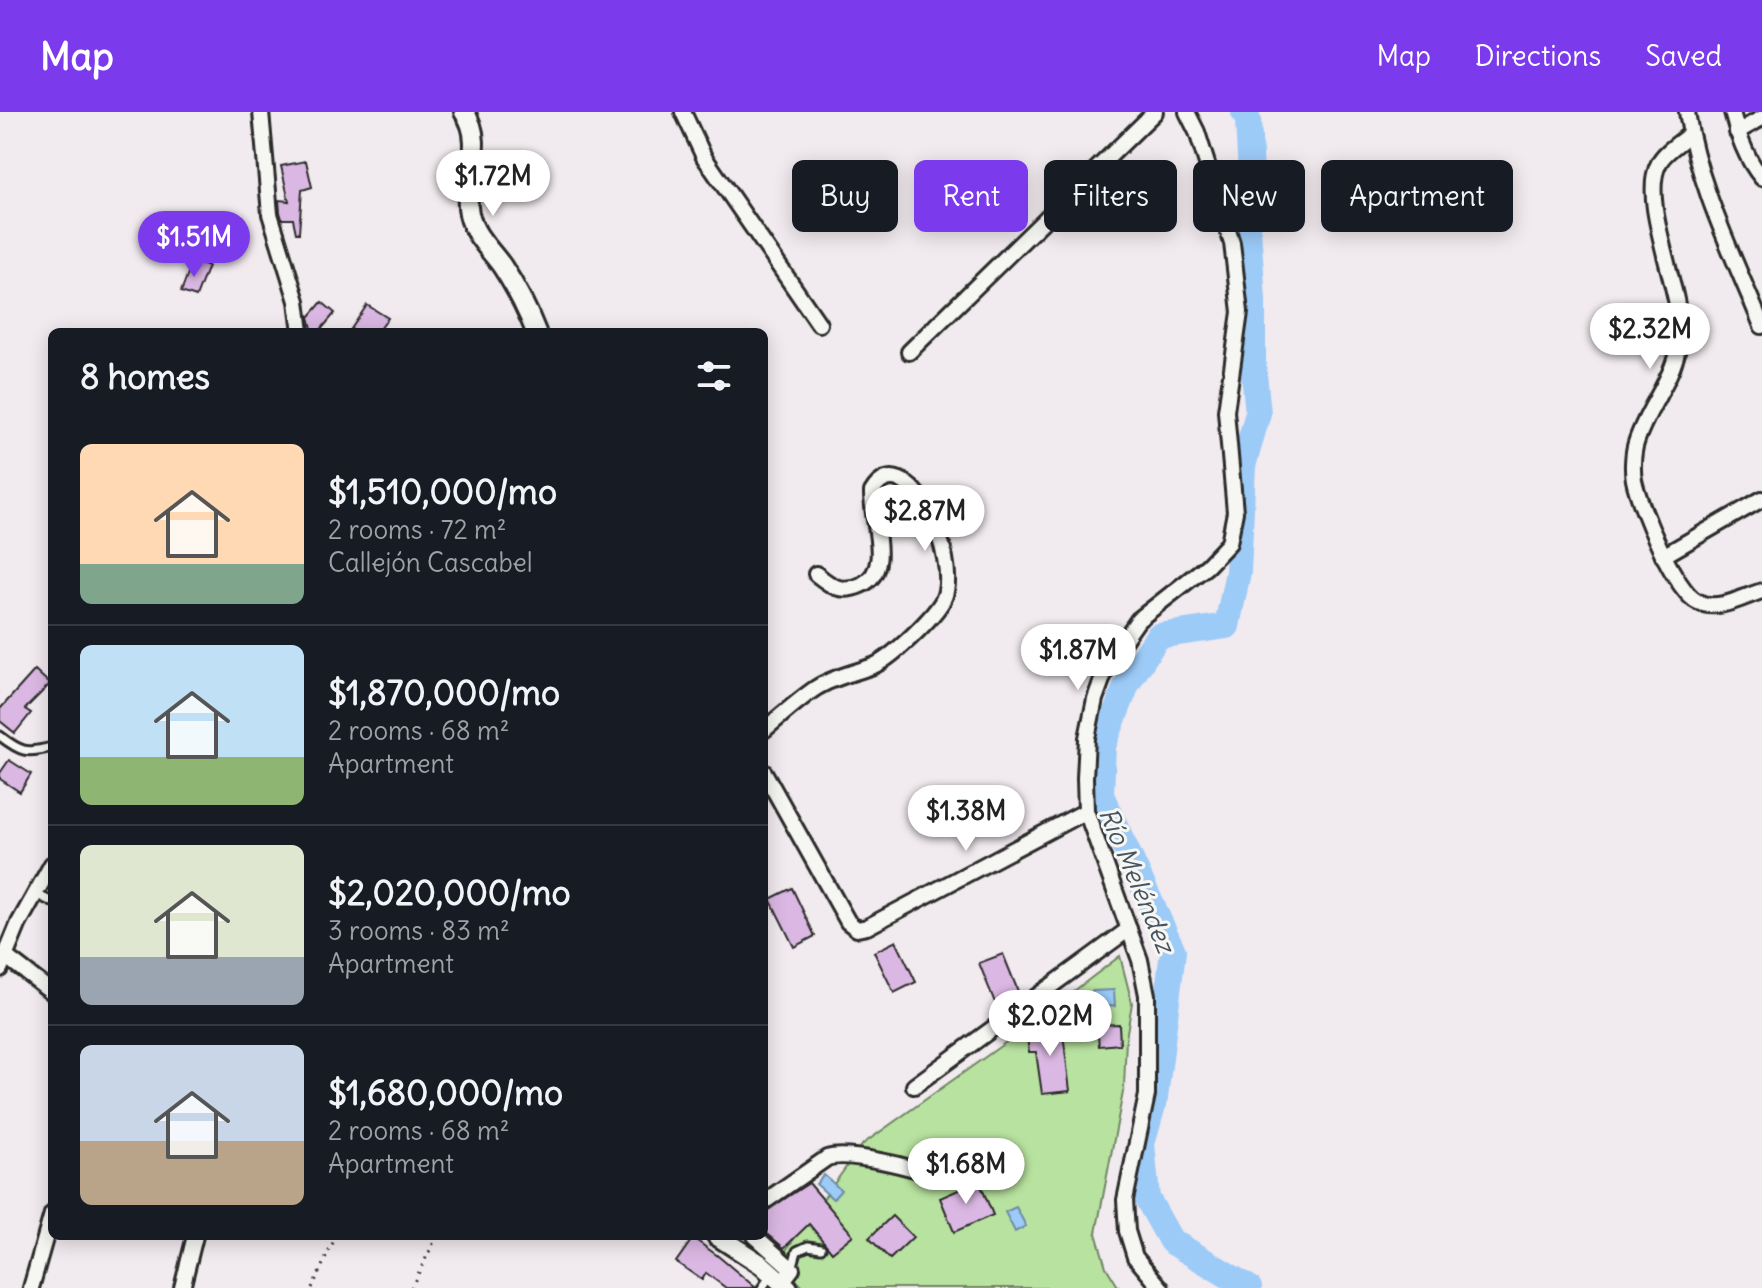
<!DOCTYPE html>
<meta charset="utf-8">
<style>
:root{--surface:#171b24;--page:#20242c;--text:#f1f3f6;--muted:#9ea1a6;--line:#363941;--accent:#7c3aed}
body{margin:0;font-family:Delius,sans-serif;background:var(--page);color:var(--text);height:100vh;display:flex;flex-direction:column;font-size:30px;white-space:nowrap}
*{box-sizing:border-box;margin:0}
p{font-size:26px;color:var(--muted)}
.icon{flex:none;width:44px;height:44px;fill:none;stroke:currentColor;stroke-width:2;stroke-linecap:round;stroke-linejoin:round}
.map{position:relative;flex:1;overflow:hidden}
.sheet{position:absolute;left:48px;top:216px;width:720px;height:912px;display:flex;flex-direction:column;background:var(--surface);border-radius:12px;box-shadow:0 4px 20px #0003}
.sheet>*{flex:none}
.top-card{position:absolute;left:792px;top:48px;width:760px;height:72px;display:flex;gap:16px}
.price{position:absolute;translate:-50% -68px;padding:0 18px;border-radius:28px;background:#fff;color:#222;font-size:26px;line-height:52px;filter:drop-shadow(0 2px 4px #0008)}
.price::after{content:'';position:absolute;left:50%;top:48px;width:24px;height:18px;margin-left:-12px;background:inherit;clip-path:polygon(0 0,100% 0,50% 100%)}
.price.on{background:var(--accent);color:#fff}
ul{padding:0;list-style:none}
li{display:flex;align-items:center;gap:24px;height:200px;padding:0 32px}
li+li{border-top:2px solid var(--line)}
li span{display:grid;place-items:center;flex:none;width:224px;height:160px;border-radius:12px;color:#555}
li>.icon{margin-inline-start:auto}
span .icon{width:96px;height:96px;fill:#fffc;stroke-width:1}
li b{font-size:34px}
h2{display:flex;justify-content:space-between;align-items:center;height:96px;padding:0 32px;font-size:34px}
.tag{padding:0 28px;border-radius:12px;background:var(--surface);box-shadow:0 4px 20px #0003;font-size:28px;line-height:72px}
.tag.on{background:var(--accent);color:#fff}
header{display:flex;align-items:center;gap:48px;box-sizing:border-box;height:112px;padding:0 40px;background:var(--accent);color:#fff}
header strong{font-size:38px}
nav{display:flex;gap:44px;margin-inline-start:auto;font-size:28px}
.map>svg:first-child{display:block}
</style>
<header>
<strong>Map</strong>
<nav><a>Map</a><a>Directions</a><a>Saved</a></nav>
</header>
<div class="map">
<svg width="1762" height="1176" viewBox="0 0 1762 1176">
<rect width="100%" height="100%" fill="#f1eaef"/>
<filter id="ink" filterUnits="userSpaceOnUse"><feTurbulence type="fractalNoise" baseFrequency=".0125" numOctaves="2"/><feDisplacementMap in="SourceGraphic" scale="16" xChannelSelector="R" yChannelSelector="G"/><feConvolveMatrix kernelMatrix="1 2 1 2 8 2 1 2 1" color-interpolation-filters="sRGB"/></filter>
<g filter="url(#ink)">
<polygon fill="#b8e29f" stroke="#728665" stroke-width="2" points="1120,844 1132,891 1126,926 1124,975 1096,1121 1106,1155 1119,1176 804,1176 778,1149 863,1032 1019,921"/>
<g fill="#9ccbf8" stroke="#6f8ba6" stroke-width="2">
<polygon points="1114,878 1115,894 1093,895 1092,879"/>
<polygon points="824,1063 841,1078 833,1087 816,1072"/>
<polygon points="1016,1095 1026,1114 1015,1120 1005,1100"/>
</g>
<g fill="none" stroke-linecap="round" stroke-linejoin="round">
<polyline stroke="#9ccbf8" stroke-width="26" points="1244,0 1248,8 1251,62 1248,118 1253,188 1253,252 1258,301 1243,354 1238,460 1227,514 1158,524 1127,572 1103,634 1101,683 1173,839 1155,986 1142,1032 1147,1086 1171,1129 1249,1176"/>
</g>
<g fill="#dbb8e3" stroke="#2b2b2b" stroke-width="2">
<polygon points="306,49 312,75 302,78 299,121 296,121 293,107 282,107 280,100 279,88 289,89 281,54"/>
<polygon points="193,148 208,154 196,185 181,180"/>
<polygon points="322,190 335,201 319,220 313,220 309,205"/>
<polygon points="367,193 388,206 378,220 349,220"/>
<polygon points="35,558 50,572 25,597 31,601 15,621 0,609 0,597"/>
<polygon points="9,648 31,662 20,680 0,667 0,661"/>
<polygon points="792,776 815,824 794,835 770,787"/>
<polygon points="896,829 916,870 894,881 874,840"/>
<polygon points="1003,842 1020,884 998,898 979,851"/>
<polygon points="1119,912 1120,932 1099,934 1097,913"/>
<polygon points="1062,913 1070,979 1042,982 1036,940 1029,940 1026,918"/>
<polygon points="979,1069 993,1103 954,1120 940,1086"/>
<polygon points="809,1071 853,1123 832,1140 809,1112 784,1136 764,1119 764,1100"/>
<polygon points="892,1104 913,1125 890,1147 869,1126"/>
<polygon points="693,1126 718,1144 756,1176 726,1176 706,1161 702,1168 676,1150"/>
</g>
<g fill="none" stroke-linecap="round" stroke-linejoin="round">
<g stroke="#2b2b2b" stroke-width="13">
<g id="service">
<path d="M0 624C21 640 26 642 52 635"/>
<polyline points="36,782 52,790"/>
<polyline points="792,1157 797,1139 808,1134 821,1136"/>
<polyline points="762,1176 772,1162"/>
</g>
</g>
<g stroke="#2b2b2b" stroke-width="20">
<g id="minor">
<polyline points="261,0 270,102 297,189 301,220"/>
<polyline points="683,0 704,45 819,212"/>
<path d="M1687 0C1698 74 1734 145 1762 214"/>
<path d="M1732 0C1738 23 1746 47 1762 66"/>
<polyline points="1737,20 1762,6"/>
<path d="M1690 22C1681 30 1664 40 1659 51 1639 87 1680 174 1680 218 1680 261 1648 292 1636 331 1633 340 1632 358 1634 368 1639 393 1675 480 1698 490 1718 500 1742 485 1762 479"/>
<polyline points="909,240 1155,0"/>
<polyline points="1663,444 1762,387"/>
<path d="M764 618C781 604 798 588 816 576 833 565 854 561 873 554 891 547 934 505 943 488 963 447 905 325 872 380 871 409 894 458 861 473 841 482 831 474 816 462"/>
<polyline points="764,660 848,810 857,817 867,815 1086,699"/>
<polyline points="5,844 52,880"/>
<polyline points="0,857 19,811 52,752"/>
<polyline points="914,974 1129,817"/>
<path d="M764 1090 827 1046C848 1039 913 1055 934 1064"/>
<polyline points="755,1124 792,1157 782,1170"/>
<polyline points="31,1176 52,1102"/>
<polyline points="182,1176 195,1124"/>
<polyline points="1161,1176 1135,1145 1127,1119 1125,1088 1147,983 1147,883 1140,848 1086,699 1085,666 1087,626 1095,587 1108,551 1138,508 1207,454 1229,431 1235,400 1226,299 1240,200 1232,131 1197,20 1187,0"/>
</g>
</g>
<g stroke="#2b2b2b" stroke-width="24">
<g id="tertiary">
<path d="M464 0C487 31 462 68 469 102 474 124 490 137 502 154 516 175 527 197 536 220"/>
<polyline points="717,1124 762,1153 788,1176"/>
</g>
</g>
<g stroke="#2b2b2b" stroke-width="3" stroke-dasharray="2 6" stroke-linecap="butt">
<polyline points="312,1176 336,1124"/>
<polyline points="411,1176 434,1130"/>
</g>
<use href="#service" stroke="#f6f6f2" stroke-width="7"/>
<use href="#minor" stroke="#f6f6f2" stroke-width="14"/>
<use href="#tertiary" stroke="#f6f6f2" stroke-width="18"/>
</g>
</g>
<g text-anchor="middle" stroke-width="6" stroke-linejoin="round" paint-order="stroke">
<g font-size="26" font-style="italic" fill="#47535e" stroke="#f6f6f2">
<text transform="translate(1137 768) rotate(67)" y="9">Río Meléndez</text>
</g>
</g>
</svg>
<b class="price" style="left:493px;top:106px">$1.72M</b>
<b class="price on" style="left:194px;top:167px">$1.51M</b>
<b class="price" style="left:1650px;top:259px">$2.32M</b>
<b class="price" style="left:925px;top:441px">$2.87M</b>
<b class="price" style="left:1078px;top:580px">$1.87M</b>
<b class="price" style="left:966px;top:741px">$1.38M</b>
<b class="price" style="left:1050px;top:946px">$2.02M</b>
<b class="price" style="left:966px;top:1094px">$1.68M</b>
<div class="top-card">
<a class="tag">Buy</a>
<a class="tag on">Rent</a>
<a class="tag">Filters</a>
<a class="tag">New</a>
<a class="tag">Apartment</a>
</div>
<section class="sheet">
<h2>8 homes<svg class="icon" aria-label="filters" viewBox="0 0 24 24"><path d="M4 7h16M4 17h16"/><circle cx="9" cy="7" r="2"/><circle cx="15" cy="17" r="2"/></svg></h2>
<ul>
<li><span style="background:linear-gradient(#ffd9b3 75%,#7fa58c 0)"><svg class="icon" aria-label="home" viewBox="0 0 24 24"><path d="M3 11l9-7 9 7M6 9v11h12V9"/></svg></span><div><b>$1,510,000/mo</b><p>2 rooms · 72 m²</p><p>Callejón Cascabel</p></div></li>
<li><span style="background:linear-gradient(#bfe0f5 70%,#8fb573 0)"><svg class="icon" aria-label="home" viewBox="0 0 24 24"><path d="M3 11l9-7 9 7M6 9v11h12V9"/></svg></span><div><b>$1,870,000/mo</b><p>2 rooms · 68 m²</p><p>Apartment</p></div></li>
<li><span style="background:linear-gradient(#dfe7d0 70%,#9aa5b1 0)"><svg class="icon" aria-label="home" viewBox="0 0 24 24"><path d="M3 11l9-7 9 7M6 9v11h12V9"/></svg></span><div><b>$2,020,000/mo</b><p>3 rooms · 83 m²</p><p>Apartment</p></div></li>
<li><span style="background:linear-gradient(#c9d6e8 60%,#b9a48a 0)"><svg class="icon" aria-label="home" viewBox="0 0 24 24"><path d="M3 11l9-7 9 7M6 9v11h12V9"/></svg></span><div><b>$1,680,000/mo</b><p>2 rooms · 68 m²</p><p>Apartment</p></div></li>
</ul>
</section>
</div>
